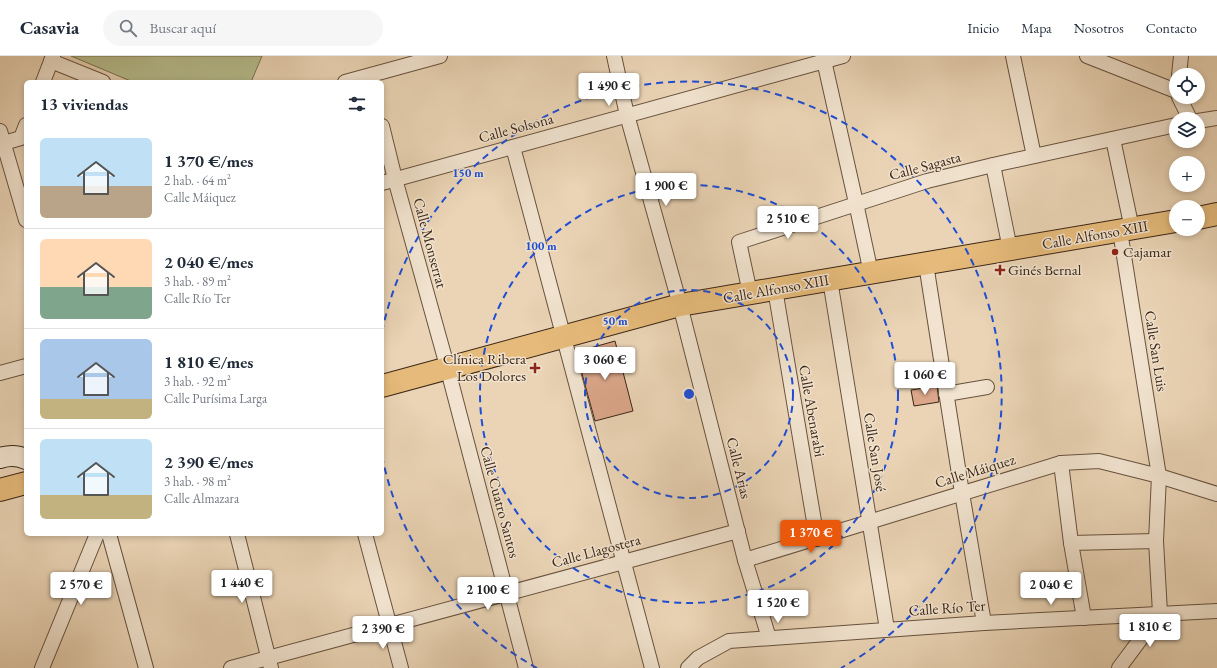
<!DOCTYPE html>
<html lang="es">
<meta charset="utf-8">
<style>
:root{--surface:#fff;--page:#f6f6f7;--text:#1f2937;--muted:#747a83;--line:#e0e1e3;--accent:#ea580c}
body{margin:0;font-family:"EB Garamond",serif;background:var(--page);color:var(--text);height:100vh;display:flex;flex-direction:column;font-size:15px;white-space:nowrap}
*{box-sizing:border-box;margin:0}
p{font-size:13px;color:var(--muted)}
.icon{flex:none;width:22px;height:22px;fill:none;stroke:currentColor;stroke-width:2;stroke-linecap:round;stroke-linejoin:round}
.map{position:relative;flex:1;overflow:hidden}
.details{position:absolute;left:24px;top:24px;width:360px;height:456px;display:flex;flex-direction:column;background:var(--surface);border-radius:6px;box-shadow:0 2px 6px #0003}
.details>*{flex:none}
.fabs{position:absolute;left:1169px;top:12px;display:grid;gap:8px}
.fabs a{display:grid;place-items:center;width:36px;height:36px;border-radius:50%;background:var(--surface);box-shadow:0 2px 6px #0003;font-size:20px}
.price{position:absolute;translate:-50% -34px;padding:0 9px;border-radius:4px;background:#fff;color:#222;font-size:13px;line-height:26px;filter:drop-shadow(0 1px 2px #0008)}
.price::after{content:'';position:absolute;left:50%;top:24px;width:12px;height:9px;margin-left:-6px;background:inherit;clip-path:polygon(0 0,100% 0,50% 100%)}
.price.selected{background:var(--accent);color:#fff}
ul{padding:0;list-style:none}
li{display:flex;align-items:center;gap:12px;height:100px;padding:0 16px}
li+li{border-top:1px solid var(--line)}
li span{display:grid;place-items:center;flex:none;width:112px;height:80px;border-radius:6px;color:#555}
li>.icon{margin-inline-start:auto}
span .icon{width:48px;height:48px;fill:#fffc;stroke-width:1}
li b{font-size:17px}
h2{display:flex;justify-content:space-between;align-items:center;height:48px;padding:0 16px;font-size:17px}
header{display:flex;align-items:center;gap:24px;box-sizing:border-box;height:56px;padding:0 20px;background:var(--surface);border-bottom:1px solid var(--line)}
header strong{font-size:19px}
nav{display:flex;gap:22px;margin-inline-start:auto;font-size:14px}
.search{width:280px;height:36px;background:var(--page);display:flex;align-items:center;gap:10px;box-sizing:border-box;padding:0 14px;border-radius:22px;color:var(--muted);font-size:15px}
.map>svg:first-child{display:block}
</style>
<header>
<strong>Casavia</strong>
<div class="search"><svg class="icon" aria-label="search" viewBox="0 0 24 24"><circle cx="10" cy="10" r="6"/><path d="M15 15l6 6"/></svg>Buscar aquí</div>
<nav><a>Inicio</a><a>Mapa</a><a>Nosotros</a><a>Contacto</a></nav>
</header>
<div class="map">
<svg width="1217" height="612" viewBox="0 0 1217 612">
<rect width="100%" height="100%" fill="#ead4b5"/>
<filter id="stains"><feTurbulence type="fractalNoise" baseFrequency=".005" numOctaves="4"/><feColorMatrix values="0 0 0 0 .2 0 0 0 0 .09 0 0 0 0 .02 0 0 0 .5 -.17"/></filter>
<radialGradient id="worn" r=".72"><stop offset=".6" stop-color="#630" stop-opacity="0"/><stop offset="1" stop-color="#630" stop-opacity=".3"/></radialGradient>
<polygon fill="#b7bd8d" stroke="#797252" points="71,0 262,0 251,26 133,26"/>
<g fill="#dba68a" stroke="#3b2617">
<polygon points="615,285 633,355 595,365 576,296"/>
<polygon points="937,330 939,346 914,350 911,334"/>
</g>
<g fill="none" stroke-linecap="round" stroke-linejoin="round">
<g stroke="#67523e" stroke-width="16">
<g id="street">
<polyline points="614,0 627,59 680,249 745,504 769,582"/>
<polyline points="823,0 856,147 871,217"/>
<polyline points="1013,0 1034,100"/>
<polyline points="1087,0 1176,35"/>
<polyline points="51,5 103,26"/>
<polyline points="1179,19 1181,0"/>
<polyline points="43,26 53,0"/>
<polyline points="345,26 440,0"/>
<polyline points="1179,41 1190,63"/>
<polyline points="1198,65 1217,62"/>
<polyline points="382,70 395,123 444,299 526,612"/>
<polyline points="0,75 26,164"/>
<polyline points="1113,83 1132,173"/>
<polyline points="0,88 21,82 26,69"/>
<polyline points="513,91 652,612"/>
<polyline points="993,109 1010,193"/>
<polyline points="382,127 843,0"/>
<polyline points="926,208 962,437 984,567"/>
<polyline points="830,224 887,573"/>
<polyline points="775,233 817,483"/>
<polyline points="750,237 739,186 927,125 993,109 1176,69"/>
<polyline points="0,317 26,310"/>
<polyline points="946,338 987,331"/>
<polyline points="1061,407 1071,487 1084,562"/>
<polyline points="109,478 146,612"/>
<polyline points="237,478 271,612"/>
<polyline points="365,478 401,612"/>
<polyline points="1071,487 1156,485"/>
<polyline points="745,504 1061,407 1099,405 1159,420 1217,438"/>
<polyline points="42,612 97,478"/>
<polyline points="231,612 738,475"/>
<polyline points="688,612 698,602 729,585 984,567 1217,555"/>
<polyline points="1119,612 1160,557 1156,485 1159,420 1120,175"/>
</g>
</g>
<g stroke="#3b2617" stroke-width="22">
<path id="secondary" d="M0 402C9 399 17 399 26 403"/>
</g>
<g stroke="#3b2617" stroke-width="24">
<g id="primary">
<polyline points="1198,162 1217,158"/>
<polyline points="382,330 680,249 1176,165"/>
<polyline points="0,434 26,427"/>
</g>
</g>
<use href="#street" stroke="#f1e3cf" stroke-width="14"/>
<use href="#secondary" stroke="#f1e3cf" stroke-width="20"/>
<use href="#primary" stroke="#e5ba7a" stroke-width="22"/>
</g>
<g fill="none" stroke="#1d4ed8" stroke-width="2" stroke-dasharray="7 5">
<circle cx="689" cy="338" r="104"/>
<circle cx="689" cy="338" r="209"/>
<path d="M537 612A313 313 0 0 1 382 400M382 276A313 313 0 1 1 841 612"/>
</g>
<g fill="#8f2418" stroke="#f1e3cf" stroke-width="1.5">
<circle cx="1115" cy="196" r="4"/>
<path d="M998 208h4v4h4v4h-4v4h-4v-4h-4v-4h4z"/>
<path d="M533 306h4v4h4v4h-4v4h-4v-4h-4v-4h4z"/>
</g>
<g text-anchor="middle" stroke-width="3" stroke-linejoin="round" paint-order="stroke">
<g font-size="15" fill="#3b2617" stroke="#f1e3cf">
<text transform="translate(516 72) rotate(-15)" y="5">Calle Solsona</text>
<text transform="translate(925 110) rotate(-15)" y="5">Calle Sagasta</text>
<text transform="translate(1095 179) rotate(-10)" y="5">Calle Alfonso XIII</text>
<text transform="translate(430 187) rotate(75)" y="5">Calle Monserrat</text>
<text transform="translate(776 233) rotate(-10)" y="5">Calle Alfonso XIII</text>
<text transform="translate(1156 295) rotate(81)" y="5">Calle San Luis</text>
<text transform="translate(812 355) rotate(80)" y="5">Calle Abenarabi</text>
<text transform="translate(875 396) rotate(81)" y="5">Calle San José</text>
<text transform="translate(739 412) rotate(76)" y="5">Calle Arias</text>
<text transform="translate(975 415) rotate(-17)" y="5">Calle Máiquez</text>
<text transform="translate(500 446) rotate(75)" y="5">Calle Cuatro Santos</text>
<text transform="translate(596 495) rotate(-15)" y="5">Calle Llagostera</text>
<text transform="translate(947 552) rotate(-4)" y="5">Calle Río Ter</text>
</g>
<g font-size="15" fill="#3b2617" stroke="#f1e3cf" text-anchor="start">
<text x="1123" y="201">Cajamar</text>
<text x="1008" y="219">Ginés Bernal</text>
<text x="526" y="308" text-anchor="end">Clínica Ribera<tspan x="526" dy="17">Los Dolores</tspan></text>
</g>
</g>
<circle cx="689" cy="338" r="6" fill="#1d4ed8" stroke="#f1e3cf" stroke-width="2"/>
<g font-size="12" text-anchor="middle" font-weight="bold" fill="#1d4ed8" stroke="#f1e3cf" stroke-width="3" stroke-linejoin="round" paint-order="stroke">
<text x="468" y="121">150 m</text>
<text x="541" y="194">100 m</text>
<text x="615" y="269">50 m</text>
</g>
<rect width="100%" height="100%" filter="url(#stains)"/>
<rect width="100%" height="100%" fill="url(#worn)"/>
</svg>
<div class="fabs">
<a><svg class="icon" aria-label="locate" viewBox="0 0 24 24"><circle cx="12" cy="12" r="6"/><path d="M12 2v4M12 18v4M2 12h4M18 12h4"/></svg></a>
<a><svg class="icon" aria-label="layers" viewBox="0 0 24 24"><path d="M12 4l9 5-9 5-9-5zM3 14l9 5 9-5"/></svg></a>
<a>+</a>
<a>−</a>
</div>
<b class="price" style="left:609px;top:51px">1 490 €</b>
<b class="price" style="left:666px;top:151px">1 900 €</b>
<b class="price" style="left:788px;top:184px">2 510 €</b>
<b class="price" style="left:605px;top:325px">3 060 €</b>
<b class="price" style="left:925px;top:340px">1 060 €</b>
<b class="price selected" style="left:811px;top:498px">1 370 €</b>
<b class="price" style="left:242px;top:548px">1 440 €</b>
<b class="price" style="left:81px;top:550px">2 570 €</b>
<b class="price" style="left:1051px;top:550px">2 040 €</b>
<b class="price" style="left:488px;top:555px">2 100 €</b>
<b class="price" style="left:778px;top:568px">1 520 €</b>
<b class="price" style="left:1150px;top:592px">1 810 €</b>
<b class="price" style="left:383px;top:594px">2 390 €</b>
<section class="details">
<h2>13 viviendas<svg class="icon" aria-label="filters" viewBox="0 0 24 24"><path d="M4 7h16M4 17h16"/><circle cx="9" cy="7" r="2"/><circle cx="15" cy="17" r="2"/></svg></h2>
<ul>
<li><span style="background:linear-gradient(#bfe0f5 60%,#b9a48a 0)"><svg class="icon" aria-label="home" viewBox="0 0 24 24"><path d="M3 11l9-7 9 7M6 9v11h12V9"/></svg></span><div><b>1 370 €/mes</b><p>2 hab. · 64 m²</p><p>Calle Máiquez</p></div></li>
<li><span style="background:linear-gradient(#ffd9b3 60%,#7fa58c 0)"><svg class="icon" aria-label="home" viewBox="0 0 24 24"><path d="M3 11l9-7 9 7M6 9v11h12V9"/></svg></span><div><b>2 040 €/mes</b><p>3 hab. · 89 m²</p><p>Calle Río Ter</p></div></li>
<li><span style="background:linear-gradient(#a9c7e8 75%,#c2b280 0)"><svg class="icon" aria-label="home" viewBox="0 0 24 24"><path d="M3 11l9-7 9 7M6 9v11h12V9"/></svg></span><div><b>1 810 €/mes</b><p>3 hab. · 92 m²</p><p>Calle Purísima Larga</p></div></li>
<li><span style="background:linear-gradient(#bfe0f5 70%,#c2b280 0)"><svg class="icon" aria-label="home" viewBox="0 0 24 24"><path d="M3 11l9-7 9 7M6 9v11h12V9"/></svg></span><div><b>2 390 €/mes</b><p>3 hab. · 98 m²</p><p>Calle Almazara</p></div></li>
</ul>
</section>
</div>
